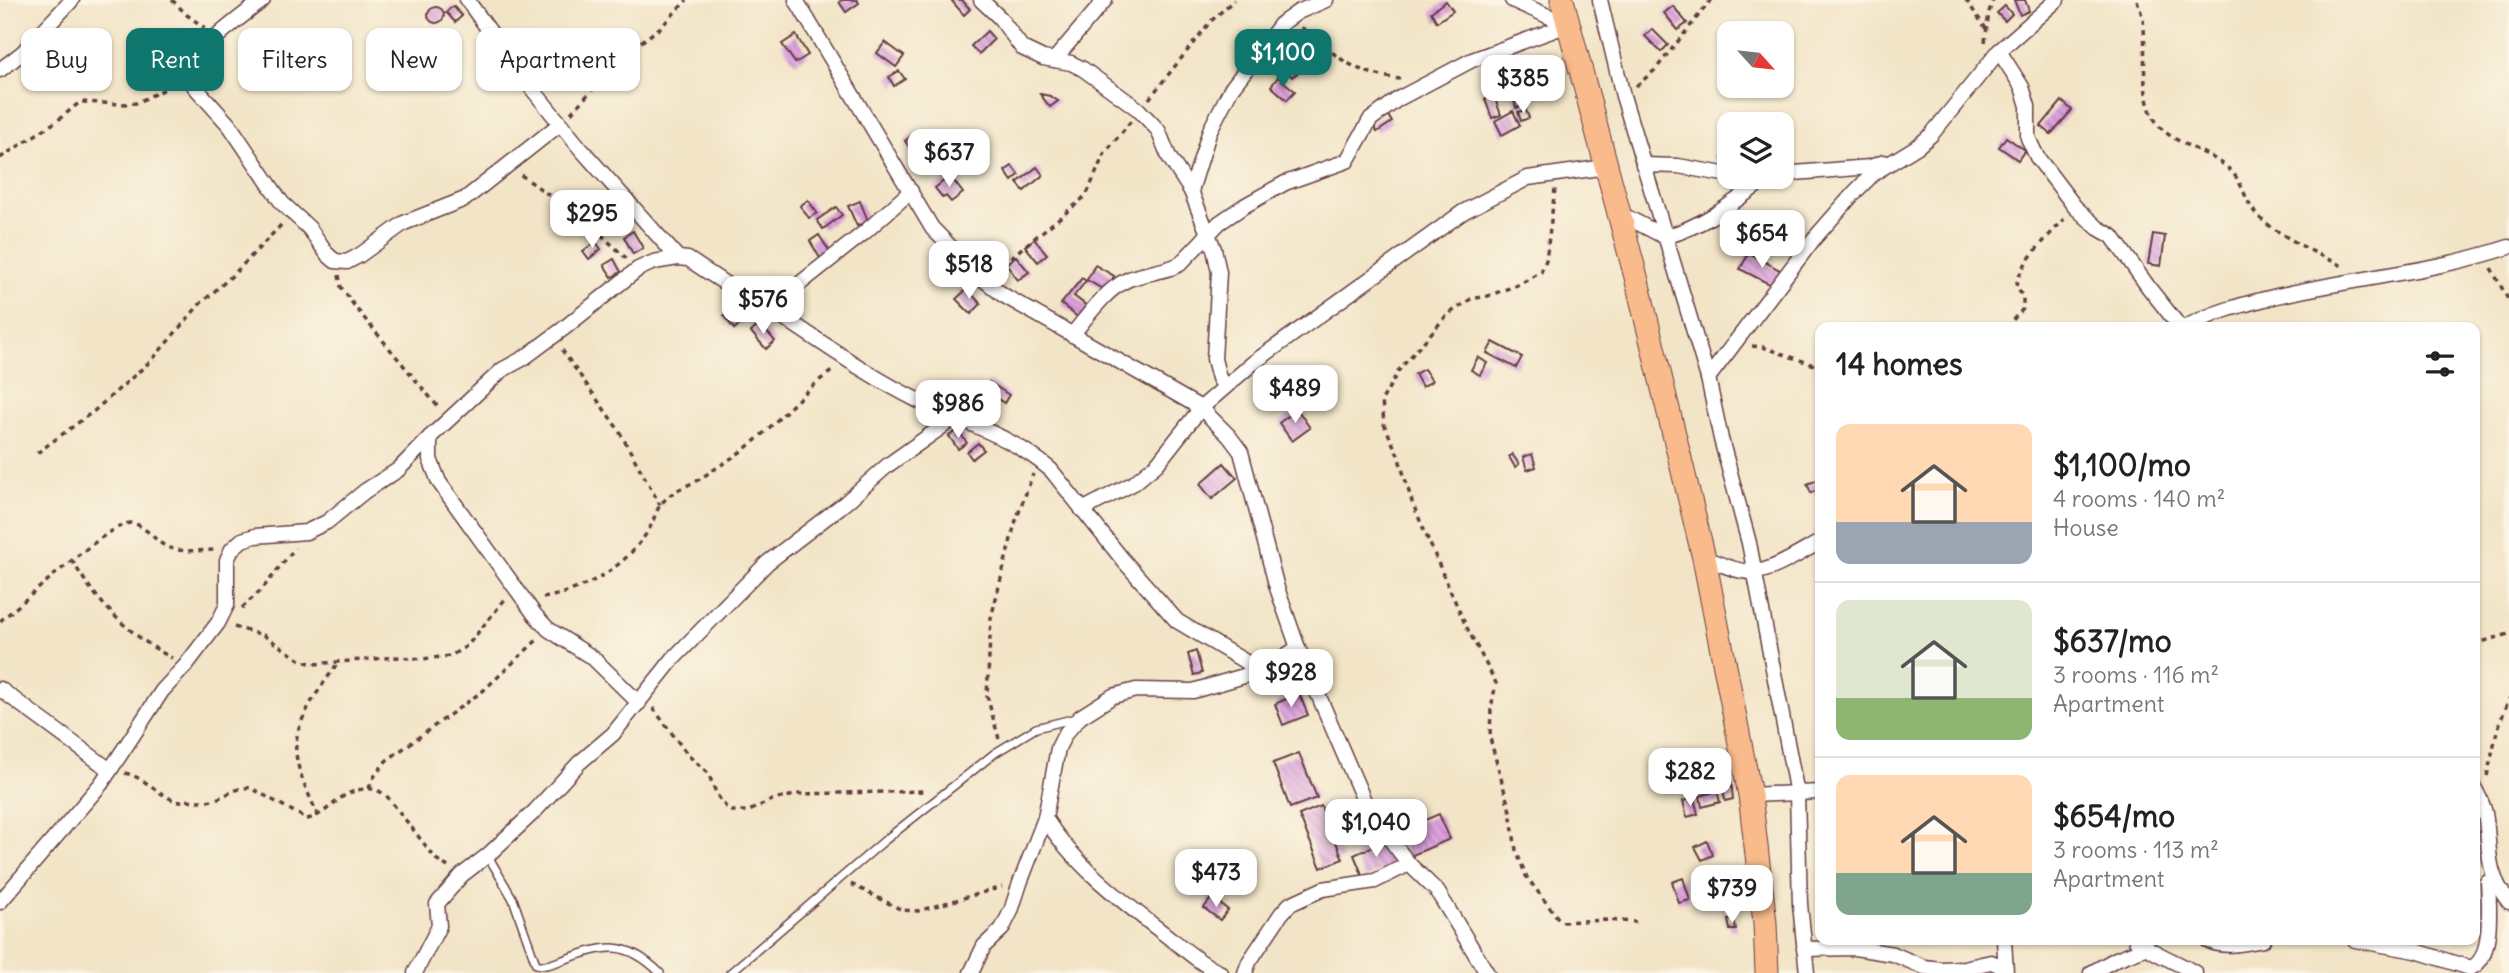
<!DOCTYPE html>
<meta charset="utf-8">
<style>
:root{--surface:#fff;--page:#f6f6f6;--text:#222;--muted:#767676;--line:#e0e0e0;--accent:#0f766e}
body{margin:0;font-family:Delius,sans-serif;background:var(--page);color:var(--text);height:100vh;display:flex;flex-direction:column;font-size:26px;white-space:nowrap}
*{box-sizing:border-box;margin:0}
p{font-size:23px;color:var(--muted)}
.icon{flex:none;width:38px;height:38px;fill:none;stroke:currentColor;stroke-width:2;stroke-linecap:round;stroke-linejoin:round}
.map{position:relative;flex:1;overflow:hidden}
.sheet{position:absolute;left:1815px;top:322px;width:665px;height:623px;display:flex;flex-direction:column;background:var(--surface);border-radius:14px;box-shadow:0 2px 5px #0004}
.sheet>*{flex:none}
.top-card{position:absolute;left:21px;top:28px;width:665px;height:63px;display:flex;gap:14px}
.needle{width:46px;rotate:117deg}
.controls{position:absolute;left:1717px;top:21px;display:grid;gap:14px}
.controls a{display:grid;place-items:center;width:77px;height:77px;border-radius:14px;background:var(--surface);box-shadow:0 2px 5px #0004;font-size:35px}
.price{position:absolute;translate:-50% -60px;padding:0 16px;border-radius:14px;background:#fff;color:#222;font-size:23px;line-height:46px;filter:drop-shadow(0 2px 4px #0008)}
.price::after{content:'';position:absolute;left:50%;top:42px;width:21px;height:16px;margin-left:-10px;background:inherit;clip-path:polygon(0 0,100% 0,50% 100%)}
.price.active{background:var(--accent);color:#fff}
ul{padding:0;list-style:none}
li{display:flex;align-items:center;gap:21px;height:175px;padding:0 21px}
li+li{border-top:2px solid var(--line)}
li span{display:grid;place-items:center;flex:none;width:196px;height:140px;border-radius:14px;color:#555}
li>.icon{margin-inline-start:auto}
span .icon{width:84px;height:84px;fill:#fffc;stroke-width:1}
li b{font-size:30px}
h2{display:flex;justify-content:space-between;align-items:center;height:84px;padding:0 21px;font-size:30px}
.pill{padding:0 24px;border-radius:14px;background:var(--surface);box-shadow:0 2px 5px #0004;font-size:24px;line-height:63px}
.pill.active{background:var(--accent);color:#fff}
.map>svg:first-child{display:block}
</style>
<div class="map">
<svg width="2509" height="973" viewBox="0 0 2509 973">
<defs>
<pattern id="building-back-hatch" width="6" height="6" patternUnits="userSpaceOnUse" patternTransform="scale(1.75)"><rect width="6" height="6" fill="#dda0de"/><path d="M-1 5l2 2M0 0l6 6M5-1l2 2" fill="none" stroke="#b582b4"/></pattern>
</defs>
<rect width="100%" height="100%" fill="#fcf5e5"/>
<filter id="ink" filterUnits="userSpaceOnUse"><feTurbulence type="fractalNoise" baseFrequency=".0143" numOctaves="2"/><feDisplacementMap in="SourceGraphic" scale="14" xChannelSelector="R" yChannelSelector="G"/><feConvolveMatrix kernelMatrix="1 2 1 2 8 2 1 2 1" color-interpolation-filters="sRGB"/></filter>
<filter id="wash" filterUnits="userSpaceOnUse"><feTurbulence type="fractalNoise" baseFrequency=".00686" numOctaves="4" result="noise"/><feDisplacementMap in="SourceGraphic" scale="28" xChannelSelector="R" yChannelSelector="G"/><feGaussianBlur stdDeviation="1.57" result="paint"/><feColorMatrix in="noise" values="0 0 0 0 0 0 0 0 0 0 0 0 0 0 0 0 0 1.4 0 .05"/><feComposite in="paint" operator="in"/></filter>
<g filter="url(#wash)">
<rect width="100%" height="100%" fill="#f2e4c6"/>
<g id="blocks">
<g fill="url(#building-back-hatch)">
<polygon points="842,0 857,0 859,3 846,12 839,2"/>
<polygon points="951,0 962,0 970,9 964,15"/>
<polygon points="2014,0 2025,0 2029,11 2020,15"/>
<polygon points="1446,1 1453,11 1437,22 1431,12"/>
<polygon points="453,6 462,16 455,22 446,12"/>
<polygon points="1673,6 1687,23 1678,30 1664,13"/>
<polygon points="2005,6 2012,14 2005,21 1997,13"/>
<circle cx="436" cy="15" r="8"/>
<polygon points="1652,29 1668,45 1661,52 1645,36"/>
<polygon points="987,31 994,39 979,54 971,46"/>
<polygon points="796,35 808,55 795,63 782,44"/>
<polygon points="885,42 904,56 896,67 877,53"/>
<polygon points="1302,59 1307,66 1292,77 1286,70"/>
<polygon points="899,71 905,79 894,86 889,77"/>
<polygon points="1520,72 1527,105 1516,108 1510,84 1489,92 1485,81"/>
<polygon points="1278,77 1295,91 1287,100 1271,86"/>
<polygon points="1040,94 1050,96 1058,101 1050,107"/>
<polygon points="1494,96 1501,115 1492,118 1485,99"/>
<polygon points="2062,101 2072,110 2051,134 2041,126"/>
<polygon points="1526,110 1529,118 1521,121 1518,112"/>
<polygon points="1513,111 1520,125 1502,135 1495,121"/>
<polygon points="1387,114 1392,122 1377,132 1372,123"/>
<polygon points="915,133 928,151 917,159 905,141"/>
<polygon points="2006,137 2025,150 2018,160 1999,147"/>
<polygon points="940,141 945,146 937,154 932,149"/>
<polygon points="1729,157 1729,166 1724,167 1722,158"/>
<polygon points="1012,166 1019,175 1012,181 1005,171"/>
<polygon points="1037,167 1043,175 1024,191 1017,183"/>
<polygon points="950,176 963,193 951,202 946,196 943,198 935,188"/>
<polygon points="808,200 817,213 809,218 800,206"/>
<polygon points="860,201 868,221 857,226 848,206"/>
<polygon points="836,207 842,215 823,229 817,220"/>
<polygon points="1751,220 1757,231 1735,244 1729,233"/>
<polygon points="633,231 643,248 633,254 624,237"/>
<polygon points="2153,234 2165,236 2161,266 2148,264"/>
<polygon points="819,235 830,252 820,258 810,241"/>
<polygon points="1034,239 1047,254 1038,262 1025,246"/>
<polygon points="596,242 601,249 589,259 583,251"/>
<polygon points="1749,253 1783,272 1775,287 1740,269"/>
<polygon points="1016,256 1029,272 1018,280 1006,264"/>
<polygon points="614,259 621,272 612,277 604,265"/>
<polygon points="1095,265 1114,276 1106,291 1087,280"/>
<polygon points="1082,278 1086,281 1074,296 1092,310 1083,321 1061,304"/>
<polygon points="967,289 981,304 971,314 956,299"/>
<polygon points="732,310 742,323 734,329 724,316"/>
<polygon points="760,324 775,341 766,349 751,332"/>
<polygon points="1493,342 1522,357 1516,368 1487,353"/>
<polygon points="1478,357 1487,363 1480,375 1471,370"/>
<polygon points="1424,369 1432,381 1422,387 1415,374"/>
<polygon points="989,382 1009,395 1004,403 984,390"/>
<polygon points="1297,409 1310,428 1292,441 1279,423"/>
<polygon points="958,430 967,443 958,449 949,436"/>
<polygon points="978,443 984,450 972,459 967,452"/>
<polygon points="1512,454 1519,464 1515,467 1509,457"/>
<polygon points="1532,454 1536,467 1527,470 1523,457"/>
<polygon points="1224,463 1237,478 1212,499 1200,484"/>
<polygon points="1820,479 1820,489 1811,493 1807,484"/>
<polygon points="1196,651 1202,673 1194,675 1188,654"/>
<polygon points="1299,693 1308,715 1283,725 1275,704"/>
<polygon points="1299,753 1317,798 1290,808 1273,763"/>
<polygon points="1731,780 1733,799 1725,801 1722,782"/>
<polygon points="1717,791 1720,802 1702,807 1700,796"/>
<polygon points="1694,798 1698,814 1687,817 1683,801"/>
<polygon points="1321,806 1343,859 1321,868 1299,815"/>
<polygon points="1439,814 1450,839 1408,857 1397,832"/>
<polygon points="1389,839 1399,862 1364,879 1354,855"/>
<polygon points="1707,841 1713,855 1702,860 1695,847"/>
<polygon points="1229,863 1245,871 1241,880 1225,872"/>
<polygon points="1683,878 1690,900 1679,903 1672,882"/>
<polygon points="1212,897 1228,910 1220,920 1204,908"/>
<polygon points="1734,919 1736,930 1730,930 1728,920"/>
</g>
</g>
</g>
<g filter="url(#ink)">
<use href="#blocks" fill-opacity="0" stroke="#633d42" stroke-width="2"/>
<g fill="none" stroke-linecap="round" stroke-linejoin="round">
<g stroke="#633d42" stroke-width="10">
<g id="service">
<path d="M488 856 513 899 536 964C546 967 553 963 563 960 606 945 626 939 660 973"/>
<polyline points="730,973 884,841 995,753 1036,728 1076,718"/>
</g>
</g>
<g stroke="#633d42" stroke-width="17">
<g id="minor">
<path d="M263 0C243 16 189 52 190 78L195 87 230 126 282 203 309 228 328 255 335 261 347 262 360 255 404 223 465 199 560 124"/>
<polyline points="467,0 525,80 580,148 678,258"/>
<polyline points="796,0 932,228 978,275 1003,295 1201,408 1229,436 1241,452 1277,588 1298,648 1368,810 1409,864 1437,891 1487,973"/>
<polyline points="981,0 1000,18 1022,48 1043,58 1071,63 1083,69 1138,109 1158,130 1169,157 1191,191 1214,249 1219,272 1214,359 1219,378 1224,386"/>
<polyline points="1512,0 1568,25"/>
<polyline points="1600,0 1623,96 1708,378 1721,439 1749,543 1797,794 1800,904 1807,973"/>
<polyline points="1999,51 2022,87 2028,106 2028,138 2037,157 2075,207 2098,228 2112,236 2149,288 2180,327"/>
<polyline points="1054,60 1105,0"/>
<polyline points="0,70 22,53 72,0"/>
<polyline points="1643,165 1678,166 1729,175"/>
<polyline points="1782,174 1870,167 1884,162"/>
<polyline points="1191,191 1210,130 1231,89 1281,24 1298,12 1326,0"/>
<path d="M1619 213 1665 237C1706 225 1734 202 1768 177"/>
<path d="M769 308C819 340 866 375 919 401 965 423 1012 436 1051 470L1123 560 1177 621 1261 671"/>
<path d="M2186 327C2215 311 2245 304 2277 296 2353 278 2434 272 2509 247"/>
<path d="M1072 335C1087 317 1105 290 1127 280 1144 272 1163 273 1180 264L1219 223 1244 206 1285 183 1347 161 1370 120 1398 99 1472 60 1568 25"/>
<polyline points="1708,378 1812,241 1854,193 1874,173 1918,146 1931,135 1999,51 2057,0"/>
<polyline points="430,437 430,459 439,482 535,615 548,629 593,658 639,703"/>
<polyline points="1082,510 1134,483 1157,464 1201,408 1253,363 1463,212 1528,178 1606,167"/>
<path d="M1704 558C1719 563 1736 572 1753 572 1772 572 1803 551 1820 542"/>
<polyline points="0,689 110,770"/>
<path d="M2474 787C2478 795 2483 804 2485 813 2491 848 2484 871 2509 902"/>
<polyline points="1750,795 1820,792"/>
<path d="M1045 818C1075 867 1126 904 1171 939 1186 950 1203 966 1221 973"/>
<polyline points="0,902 101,784 162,691 186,665 218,623 227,605 227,560 232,549 242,540 255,536 306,532 327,522 365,491 398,470 430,437 502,370 524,358 563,329 638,269 654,262 678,258 688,259 732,288 769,308 865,232 911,191"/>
<polyline points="2004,940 2006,973"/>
<path d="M2136 940C2153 954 2176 961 2195 973"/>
<path d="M2207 940C2223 949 2245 943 2263 940"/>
<path d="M2355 940 2416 951 2470 968C2494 961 2489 903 2488 882"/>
<polyline points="1804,949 1855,948 1893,954 1924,967 1941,969 1964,968 1991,962 1999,965 2005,973"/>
<polyline points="415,973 439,926 437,904 462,875 488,855 535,811 579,763 613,734 673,659 767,563 845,503 888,465 957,416"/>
<polyline points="971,973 984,946 1002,929 1011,911 1020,883 1045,818 1058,748 1065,734 1080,717 1113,696 1136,690 1193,691 1261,671 1298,648"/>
<polyline points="1245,973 1249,962 1281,914 1290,904 1323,889 1375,881 1409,864"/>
<polyline points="2091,973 2116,959 2145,948"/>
</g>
</g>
<g stroke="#633d42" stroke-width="25">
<polyline id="trunk" points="1562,0 1636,277 1704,558 1750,795 1765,923 1767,973"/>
</g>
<g stroke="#633d42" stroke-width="3.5" stroke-dasharray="5 5" stroke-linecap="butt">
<polyline points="172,0 187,15 205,28"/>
<polyline points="1966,0 1987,30"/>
<path d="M2137 0C2139 7 2142 14 2143 20 2148 53 2138 91 2155 120 2168 144 2210 150 2230 170 2243 182 2245 202 2257 215 2274 233 2322 257 2345 267"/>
<path d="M1301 27C1338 57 1351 73 1400 79"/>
<polyline points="1985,42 1989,12 1993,0"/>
<polyline points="1636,86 1655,70 1711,0"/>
<polyline points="1149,99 1210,22 1234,0"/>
<polyline points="571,113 625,54 661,27 687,0"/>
<polyline points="0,158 57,121 80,102 122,104 136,103 175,84"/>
<polyline points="521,175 591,225 627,259"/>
<polyline points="1555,189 1546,260 1541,272 1520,284 1488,296 1471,299 1447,315 1399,370 1382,400 1384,424 1398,455 1412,502 1446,581 1466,626 1496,683 1491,708 1490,738 1510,811 1516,850 1526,876 1557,917 1564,922 1605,920 1636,922"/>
<polyline points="2491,268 2509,301"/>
<polyline points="995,270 1079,202 1087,194 1104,154 1131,121"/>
<polyline points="339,275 341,287 355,307 439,408"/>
<path d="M2006 327 2023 309V297L2016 286C2022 259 2047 239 2064 219"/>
<polyline points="1752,346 1763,347 1820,367"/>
<polyline points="562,350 618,429 660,505"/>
<polyline points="37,453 94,411 152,360 200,304 234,274 283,223"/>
<path d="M72 560C95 601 130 636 172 658"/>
<path d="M543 598C585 590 625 568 648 531 655 520 655 508 666 499 674 490 687 486 698 480 713 470 728 461 743 450 776 426 801 391 835 369"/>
<polyline points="242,608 263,588 295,548"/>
<path d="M0 621C22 604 110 522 131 523 143 524 153 538 162 544 177 554 198 550 216 550"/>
<polyline points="234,627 263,635 302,661 314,664 397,657 423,659 450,656 467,646 506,598"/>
<polyline points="2474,644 2509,634"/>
<polyline points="653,708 688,755 708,773 717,795 726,807 732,811 749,811 772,800 799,794 926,791"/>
<polyline points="999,739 987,696 991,618 1015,523 1033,474"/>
<path d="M125 773C146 778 158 795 178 802 189 798 201 803 212 800 226 797 236 786 251 788L307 819C333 814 338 786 375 789L386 795 436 859 448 867"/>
<polyline points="2487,776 2497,731 2509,698"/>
<polyline points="369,788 374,777 386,761 484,690 537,640"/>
<path d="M318 816C310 796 298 775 296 753 293 722 320 689 337 664"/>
<polyline points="851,884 902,910 918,911 1002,887"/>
</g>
<use href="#service" stroke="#fff" stroke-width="7"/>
<use href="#minor" stroke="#fff" stroke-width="14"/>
<use href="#trunk" stroke="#fabb8c" stroke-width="23"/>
</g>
</g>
</svg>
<div class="controls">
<a><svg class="needle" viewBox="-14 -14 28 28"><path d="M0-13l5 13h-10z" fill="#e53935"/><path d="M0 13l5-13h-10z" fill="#767676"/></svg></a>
<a><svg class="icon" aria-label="layers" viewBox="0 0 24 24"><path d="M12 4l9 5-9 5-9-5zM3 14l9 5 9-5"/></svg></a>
</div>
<b class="price active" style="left:1283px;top:89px">$1,100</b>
<b class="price" style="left:1523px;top:115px">$385</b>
<b class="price" style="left:949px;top:189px">$637</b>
<b class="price" style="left:592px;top:250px">$295</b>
<b class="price" style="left:1762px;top:270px">$654</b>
<b class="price" style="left:969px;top:301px">$518</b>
<b class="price" style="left:763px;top:336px">$576</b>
<b class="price" style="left:1295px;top:425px">$489</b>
<b class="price" style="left:958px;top:440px">$986</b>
<b class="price" style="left:1291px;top:709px">$928</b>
<b class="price" style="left:1690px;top:808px">$282</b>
<b class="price" style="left:1376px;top:859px">$1,040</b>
<b class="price" style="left:1216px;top:909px">$473</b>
<b class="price" style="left:1732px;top:925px">$739</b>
<div class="top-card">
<a class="pill">Buy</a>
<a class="pill active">Rent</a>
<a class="pill">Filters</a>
<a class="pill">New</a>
<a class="pill">Apartment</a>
</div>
<section class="sheet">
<h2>14 homes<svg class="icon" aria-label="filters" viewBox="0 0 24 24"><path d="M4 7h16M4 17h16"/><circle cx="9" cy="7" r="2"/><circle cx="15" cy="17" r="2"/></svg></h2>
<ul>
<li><span style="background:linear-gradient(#ffd9b3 70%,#9aa5b1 0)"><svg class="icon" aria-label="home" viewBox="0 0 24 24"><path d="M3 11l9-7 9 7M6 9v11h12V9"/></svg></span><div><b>$1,100/mo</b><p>4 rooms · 140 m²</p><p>House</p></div></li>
<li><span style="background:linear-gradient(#dfe7d0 70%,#8fb573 0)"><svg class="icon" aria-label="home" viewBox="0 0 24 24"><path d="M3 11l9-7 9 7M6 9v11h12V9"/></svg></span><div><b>$637/mo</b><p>3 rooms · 116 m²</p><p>Apartment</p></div></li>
<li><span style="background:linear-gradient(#ffd9b3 70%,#7fa58c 0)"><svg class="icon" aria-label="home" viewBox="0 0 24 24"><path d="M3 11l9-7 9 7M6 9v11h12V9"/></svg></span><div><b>$654/mo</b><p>3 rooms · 113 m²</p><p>Apartment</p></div></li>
</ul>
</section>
</div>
